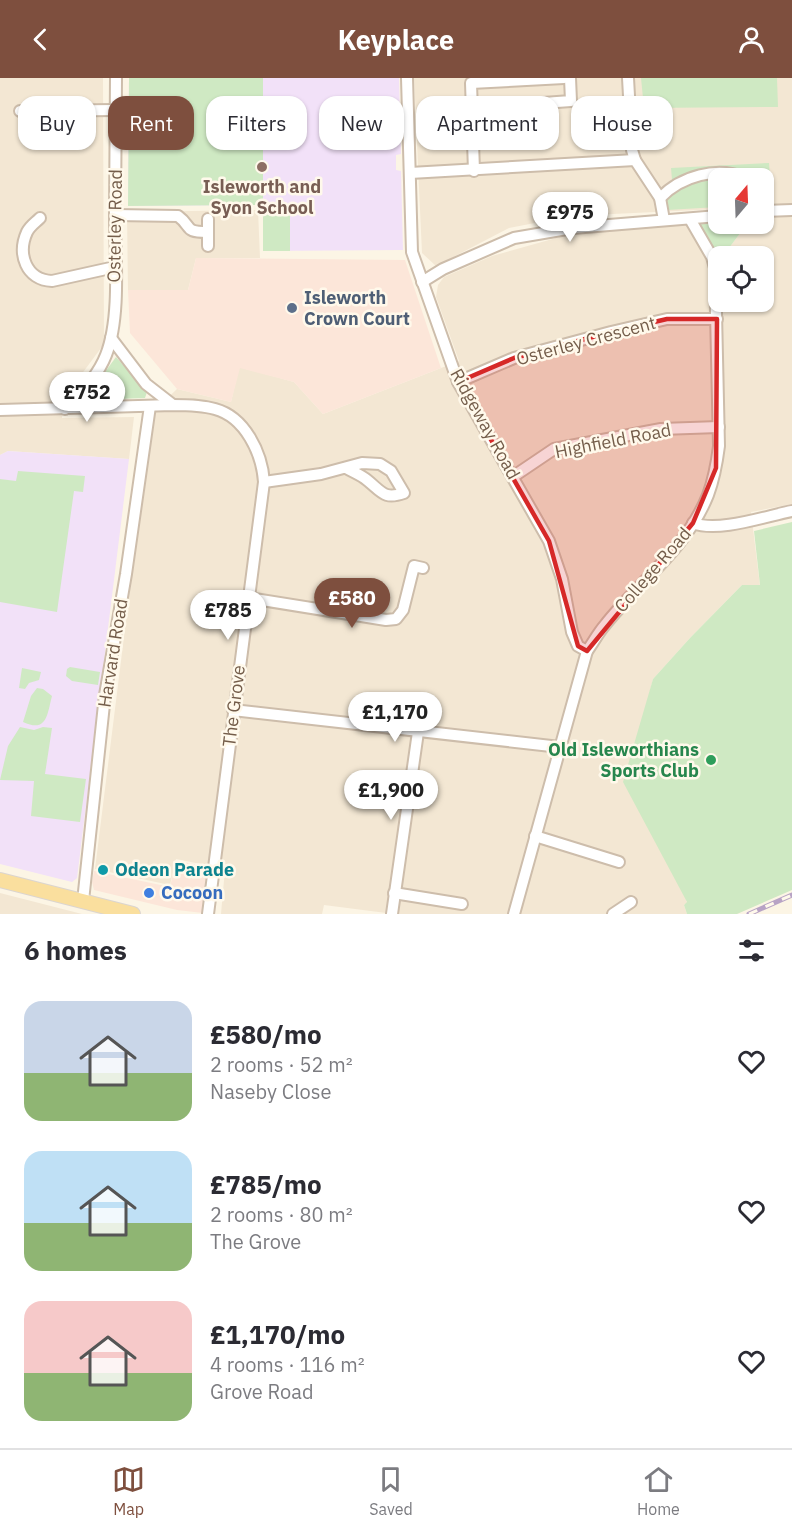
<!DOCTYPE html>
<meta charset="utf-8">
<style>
:root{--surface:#fff;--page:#f7f7f7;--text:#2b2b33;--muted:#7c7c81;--line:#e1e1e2;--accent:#7e4f3e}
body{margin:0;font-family:"IBM Plex Sans",sans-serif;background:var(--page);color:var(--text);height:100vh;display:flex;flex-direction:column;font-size:22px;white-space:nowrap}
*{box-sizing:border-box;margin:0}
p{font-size:20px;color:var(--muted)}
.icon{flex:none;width:33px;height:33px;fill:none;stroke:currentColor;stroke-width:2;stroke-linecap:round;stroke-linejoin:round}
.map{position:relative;height:836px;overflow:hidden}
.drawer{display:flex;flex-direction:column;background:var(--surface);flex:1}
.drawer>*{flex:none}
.guide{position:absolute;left:18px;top:18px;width:756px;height:54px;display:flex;gap:12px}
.needle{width:39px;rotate:19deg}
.tools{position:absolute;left:708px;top:90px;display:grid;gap:12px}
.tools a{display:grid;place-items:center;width:66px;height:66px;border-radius:12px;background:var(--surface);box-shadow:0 2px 4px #0004;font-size:30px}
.price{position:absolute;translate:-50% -51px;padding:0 14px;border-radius:21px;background:#fff;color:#222;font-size:20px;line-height:39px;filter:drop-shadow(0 2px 3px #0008)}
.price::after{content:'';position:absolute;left:50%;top:36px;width:18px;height:14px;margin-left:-9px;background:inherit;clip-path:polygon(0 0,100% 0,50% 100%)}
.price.active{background:var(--accent);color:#fff}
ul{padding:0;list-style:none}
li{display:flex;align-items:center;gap:18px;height:150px;padding:0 24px}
li span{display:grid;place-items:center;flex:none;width:168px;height:120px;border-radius:18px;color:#555}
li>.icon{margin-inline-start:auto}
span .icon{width:72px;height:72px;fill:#fffc;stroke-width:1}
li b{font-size:26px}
h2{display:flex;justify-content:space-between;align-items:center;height:72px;padding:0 24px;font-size:26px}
.chip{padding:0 21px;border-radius:18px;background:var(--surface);box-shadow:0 2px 4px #0004;font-size:21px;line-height:54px}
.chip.active{background:var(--accent);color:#fff}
header{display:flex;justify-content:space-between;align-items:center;height:78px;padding:0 24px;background:var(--accent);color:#fff;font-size:27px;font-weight:700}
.menu{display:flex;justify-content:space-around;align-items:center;height:84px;border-top:2px solid var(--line);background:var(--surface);font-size:16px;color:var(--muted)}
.menu a{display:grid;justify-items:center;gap:3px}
.menu .active{color:var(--accent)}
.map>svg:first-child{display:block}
</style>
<header><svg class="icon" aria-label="back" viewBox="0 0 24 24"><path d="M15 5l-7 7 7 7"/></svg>Keyplace<svg class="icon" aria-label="person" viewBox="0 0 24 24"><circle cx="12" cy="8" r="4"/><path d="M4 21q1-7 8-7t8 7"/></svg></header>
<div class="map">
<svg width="792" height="836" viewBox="0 0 792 836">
<rect width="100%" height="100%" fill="#fcf5e5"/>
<g fill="#f3e7d3">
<polygon points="0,0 103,0 104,266 63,321 62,340 134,339 129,381 8,373 0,377"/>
<polygon points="414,0 792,0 792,129 764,130 764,100 718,100 718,131 571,138 509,150 436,188 422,175"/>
<polygon points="258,132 260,180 196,180 188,212 128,212 127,134"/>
<polygon points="792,132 792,426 751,434 760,508 742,507 690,560 653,601 641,648 687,825 684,827 687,836 394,836 324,827 322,836 221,836 225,791 176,781 170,807 95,791 152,335 177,311 231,324 239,289 294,304 323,336 459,283 436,219 438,207 444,199 492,178 574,155 690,141 715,189 718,224 764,224 764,178 723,178 747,146 764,146 764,133"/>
<polygon points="0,815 82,836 0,836"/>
</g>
<g fill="#fce6d9">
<polygon points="196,180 405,182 441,290 323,336 294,304 240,290 231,324 177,311 130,255 128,212 188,212"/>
<polygon points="176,783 212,789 203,835 177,832 94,812 92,804 94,793 170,809"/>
</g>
<g fill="#f2e1f8">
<polygon points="129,0 399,0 401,76 396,77 396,92 401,93 403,172 263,173 263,127 128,128"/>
<polygon points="8,373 129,381 77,800 72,804 0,786 0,377"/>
</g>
<g fill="#cfe9c3">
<polygon points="129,0 263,0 263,127 128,128"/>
<polygon points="641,0 777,0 778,29 644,30"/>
<polygon points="769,85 772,125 764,126 764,100 718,100 718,129 667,132 666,120 673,113 671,90"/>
<rect x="263" y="131" width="27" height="42"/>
<polygon points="718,138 718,146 747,146 723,178 718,178 718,185 690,141"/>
<polygon points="116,279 147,314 145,320 90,322 88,317"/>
<polygon points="18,393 85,398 83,414 74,413 57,534 0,524 0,401 16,403"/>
<polygon points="792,444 792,812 737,836 687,836 684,827 687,824 623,704 653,601 690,560 742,507 760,507 754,453"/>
<polygon points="70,589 100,594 98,607 72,603 66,598 67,591"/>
<polygon points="22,590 41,594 39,602 29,605 25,611 19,610"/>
<path d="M37 610 43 611 52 618C47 637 47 655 23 644L31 618Z"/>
<polygon points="20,649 34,652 43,649 52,650 45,696 86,701 80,744 31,738 34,703 0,702 8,668"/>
</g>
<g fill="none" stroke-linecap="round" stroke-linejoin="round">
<g stroke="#cdbdab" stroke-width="14">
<g id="minor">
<polyline points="407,0 412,174 458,304 549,463 562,501 572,554 578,568 587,573"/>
<polyline points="628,0 632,72 635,82 660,120 664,142"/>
<polyline points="472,30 571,23 570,0"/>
<polyline points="20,33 116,32"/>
<polyline points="474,93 471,5 564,0"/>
<polyline points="410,95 635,82"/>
<polyline points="764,109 768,133"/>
<path d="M660 120C681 98 717 88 745 100"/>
<polyline points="764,133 792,132"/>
<path d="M115 137 178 138C193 149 183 154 207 154"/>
<path d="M40 140C35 145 30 148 27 154 17 176 26 202 52 203L115 189"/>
<polyline points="208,141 208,168"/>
<polyline points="422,204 443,191 514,160 573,150 718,138"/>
<polyline points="111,260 146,306 173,327"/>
<polyline points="458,304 514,280 611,254 667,241 717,241"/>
<path d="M65 331C81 316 98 298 106 277 121 239 115 178 115 137 115 91 116 46 116 0"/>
<path d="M0 332 173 327C187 327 201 327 215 331 245 339 262 375 264 404L208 836"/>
<polyline points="514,398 554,371 661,351 719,349"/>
<path d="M264 404 321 396 362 385 380 386 391 393 404 415C384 422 382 414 367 402 361 397 353 394 346 390"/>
<path d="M693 445C718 455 766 438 792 433"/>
<polyline points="249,520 386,542 396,541 403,532 414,488 423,490"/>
<polyline points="233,632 560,669"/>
<polyline points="535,758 619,784"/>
<polyline points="394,815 462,826"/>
<polyline points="83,823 105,617 126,496 150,328"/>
<polyline points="392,836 418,654"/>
<path d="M514 836 587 573C593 565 598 555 605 547 639 504 687 470 708 417 714 401 717 384 719 368L715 190 712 179 690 141"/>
<polyline points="613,836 631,824"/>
</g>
</g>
<g stroke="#dbd5d0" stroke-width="16">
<polyline id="major" points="0,802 133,836"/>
</g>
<use href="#minor" stroke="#fff" stroke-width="10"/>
<use href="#major" stroke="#fadf9e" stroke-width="14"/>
<g stroke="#b8a3c5" stroke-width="5">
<polyline id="rail" points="749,836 792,817"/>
</g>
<use href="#rail" stroke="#fff9eb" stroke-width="3" stroke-dasharray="9" stroke-linecap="butt"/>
</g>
<path fill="#d62828" fill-opacity="0.2" stroke="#d62828" stroke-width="4.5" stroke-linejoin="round" d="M667 241H717L716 390 693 445 587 573 578 568 549 463 458 304 514 280 611 254Z"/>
<circle fill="#8d6e63" stroke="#fff9eb" stroke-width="2" cx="262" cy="89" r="6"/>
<circle fill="#5c6f8a" stroke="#fff9eb" stroke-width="2" cx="292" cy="230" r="6"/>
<circle fill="#2e9e5b" stroke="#fff9eb" stroke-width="2" cx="711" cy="682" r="6"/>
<circle fill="#0f9aa8" stroke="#fff9eb" stroke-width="2" cx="103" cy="792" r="6"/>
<circle fill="#3f7fe0" stroke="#fff9eb" stroke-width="2" cx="149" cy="815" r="6"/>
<g text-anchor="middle" stroke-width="5" stroke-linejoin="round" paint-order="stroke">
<g font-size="18" font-weight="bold" fill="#785e54" stroke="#fff9eb">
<text x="262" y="115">Isleworth and<tspan x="262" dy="21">Syon School</tspan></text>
</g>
<g font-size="18" fill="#745d4a" stroke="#fff9eb">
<text transform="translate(115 148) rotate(-89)" y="6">Osterley Road</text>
<text transform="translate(586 263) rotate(-15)" y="6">Osterley Crescent</text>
<text transform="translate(485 346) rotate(61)" y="6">Ridgeway Road</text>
<text transform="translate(613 363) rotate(-11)" y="6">Highfield Road</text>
<text transform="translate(653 492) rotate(-49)" y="6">College Road</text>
<text transform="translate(113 575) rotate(-81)" y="6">Harvard Road</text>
<text transform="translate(234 628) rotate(-83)" y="6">The Grove</text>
</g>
<g font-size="18" font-weight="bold" fill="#4e5e75" stroke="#fff9eb" text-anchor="start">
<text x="304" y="226">Isleworth<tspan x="304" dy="21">Crown Court</tspan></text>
</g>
<g font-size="18" font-weight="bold" fill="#27864d" stroke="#fff9eb" text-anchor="end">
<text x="699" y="678">Old Isleworthians<tspan x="699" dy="21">Sports Club</tspan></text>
</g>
<g font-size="18" font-weight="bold" fill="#0d838f" stroke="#fff9eb" text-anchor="start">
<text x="115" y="798">Odeon Parade</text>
</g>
<g font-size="18" font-weight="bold" fill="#366cbe" stroke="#fff9eb" text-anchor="start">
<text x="161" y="821">Cocoon</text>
</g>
</g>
</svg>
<div class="tools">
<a><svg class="needle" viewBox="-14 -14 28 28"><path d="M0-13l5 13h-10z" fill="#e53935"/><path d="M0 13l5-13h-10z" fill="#7c7c81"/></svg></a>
<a><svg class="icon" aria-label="locate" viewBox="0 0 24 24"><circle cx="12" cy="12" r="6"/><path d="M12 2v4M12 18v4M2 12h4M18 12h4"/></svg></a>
</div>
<b class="price" style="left:570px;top:165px">£975</b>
<b class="price" style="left:87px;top:345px">£752</b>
<b class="price active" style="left:352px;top:551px">£580</b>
<b class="price" style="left:228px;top:563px">£785</b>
<b class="price" style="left:395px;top:665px">£1,170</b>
<b class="price" style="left:391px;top:743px">£1,900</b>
<div class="guide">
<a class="chip">Buy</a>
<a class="chip active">Rent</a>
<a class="chip">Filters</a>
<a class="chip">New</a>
<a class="chip">Apartment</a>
<a class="chip">House</a>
</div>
</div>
<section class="drawer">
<h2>6 homes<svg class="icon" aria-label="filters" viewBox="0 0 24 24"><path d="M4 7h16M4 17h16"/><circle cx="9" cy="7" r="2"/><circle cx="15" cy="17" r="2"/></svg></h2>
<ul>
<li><span style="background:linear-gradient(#c9d6e8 60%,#8fb573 0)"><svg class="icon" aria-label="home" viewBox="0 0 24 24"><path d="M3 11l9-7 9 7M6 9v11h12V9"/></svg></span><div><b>£580/mo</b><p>2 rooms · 52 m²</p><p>Naseby Close</p></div><svg class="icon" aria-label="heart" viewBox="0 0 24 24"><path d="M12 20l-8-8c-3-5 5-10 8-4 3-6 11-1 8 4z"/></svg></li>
<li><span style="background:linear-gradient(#bfe0f5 60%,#8fb573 0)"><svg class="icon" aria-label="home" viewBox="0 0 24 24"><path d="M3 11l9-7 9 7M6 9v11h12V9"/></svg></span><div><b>£785/mo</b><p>2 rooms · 80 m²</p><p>The Grove</p></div><svg class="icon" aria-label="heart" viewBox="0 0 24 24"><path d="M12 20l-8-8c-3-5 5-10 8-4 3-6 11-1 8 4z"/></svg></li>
<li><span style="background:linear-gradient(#f6c9c9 60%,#8fb573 0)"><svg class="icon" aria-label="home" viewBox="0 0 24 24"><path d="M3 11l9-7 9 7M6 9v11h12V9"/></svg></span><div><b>£1,170/mo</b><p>4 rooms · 116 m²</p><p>Grove Road</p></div><svg class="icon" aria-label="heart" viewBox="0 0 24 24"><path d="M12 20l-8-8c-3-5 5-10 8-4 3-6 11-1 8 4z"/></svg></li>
</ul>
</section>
<nav class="menu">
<a class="active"><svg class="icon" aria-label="map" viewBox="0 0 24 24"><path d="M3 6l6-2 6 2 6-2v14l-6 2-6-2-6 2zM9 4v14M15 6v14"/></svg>Map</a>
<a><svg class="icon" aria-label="saved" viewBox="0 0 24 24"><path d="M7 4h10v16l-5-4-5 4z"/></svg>Saved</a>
<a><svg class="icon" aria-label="home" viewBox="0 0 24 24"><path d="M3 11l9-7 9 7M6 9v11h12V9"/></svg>Home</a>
</nav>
